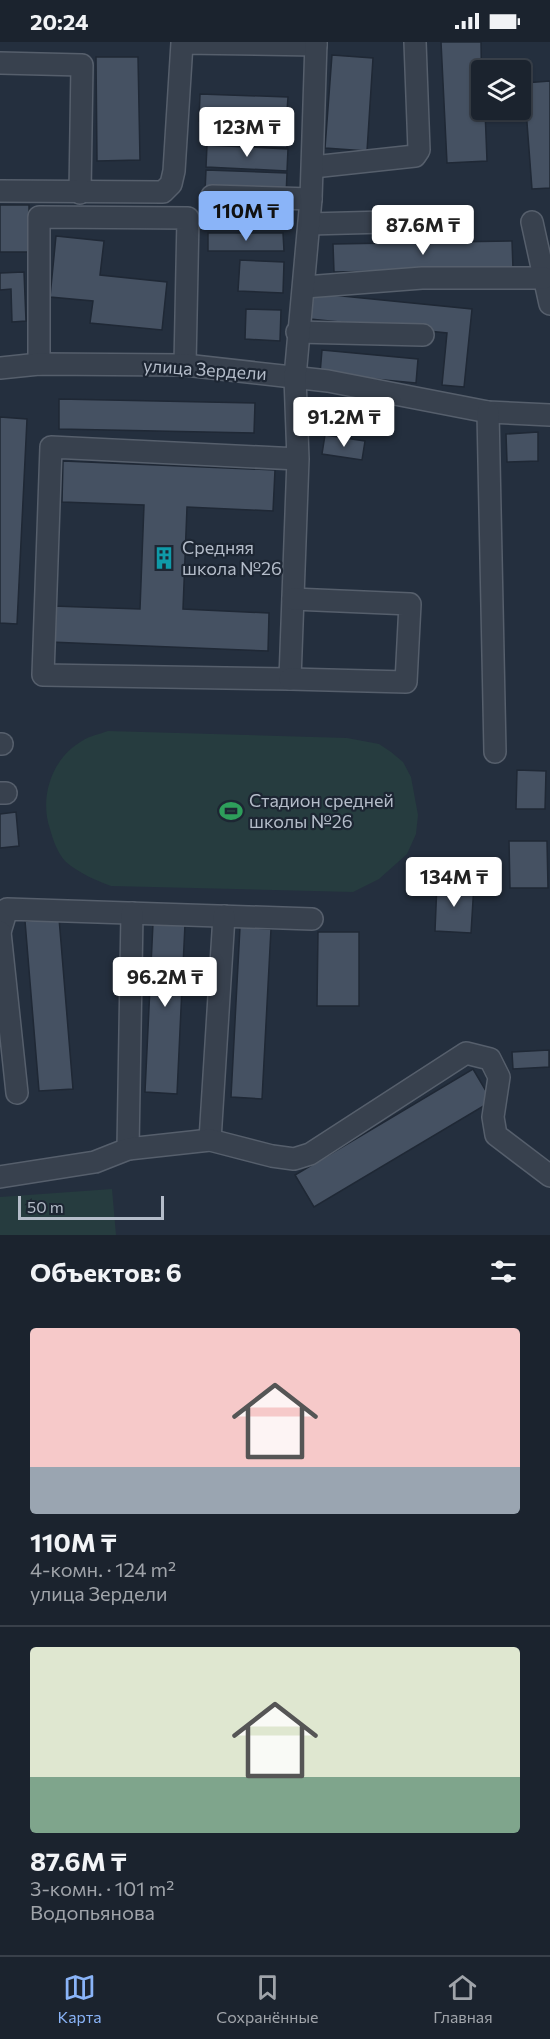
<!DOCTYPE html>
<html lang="ru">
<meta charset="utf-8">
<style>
:root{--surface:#1b232e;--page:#242b36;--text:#f1f3f6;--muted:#a0a4aa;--line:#39404a;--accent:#8ab4f8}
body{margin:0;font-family:Commissioner,sans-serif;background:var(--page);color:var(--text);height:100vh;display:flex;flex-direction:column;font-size:22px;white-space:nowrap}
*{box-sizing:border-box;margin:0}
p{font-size:20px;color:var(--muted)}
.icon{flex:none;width:33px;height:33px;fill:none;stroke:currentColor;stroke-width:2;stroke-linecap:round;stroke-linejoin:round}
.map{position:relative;height:1193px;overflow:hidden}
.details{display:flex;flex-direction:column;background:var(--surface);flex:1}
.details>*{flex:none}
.tools{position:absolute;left:471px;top:18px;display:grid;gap:12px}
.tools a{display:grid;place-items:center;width:60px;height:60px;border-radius:6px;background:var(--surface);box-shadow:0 2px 4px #0004,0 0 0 2px var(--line);font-size:30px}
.scale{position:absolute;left:18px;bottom:15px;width:146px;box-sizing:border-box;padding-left:6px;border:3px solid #b4bcc9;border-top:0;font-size:16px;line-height:21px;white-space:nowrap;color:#b4bcc9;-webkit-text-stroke:4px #1d2633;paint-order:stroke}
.price{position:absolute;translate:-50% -51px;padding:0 14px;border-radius:6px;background:#fff;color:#222;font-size:20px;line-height:39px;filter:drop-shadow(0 2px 3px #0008)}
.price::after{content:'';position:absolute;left:50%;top:36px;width:18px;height:14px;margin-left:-9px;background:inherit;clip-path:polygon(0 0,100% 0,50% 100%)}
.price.current{background:var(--accent);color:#111}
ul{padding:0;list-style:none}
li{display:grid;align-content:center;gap:12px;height:318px;padding:0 30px}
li+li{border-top:2px solid var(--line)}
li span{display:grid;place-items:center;height:186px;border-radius:6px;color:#555}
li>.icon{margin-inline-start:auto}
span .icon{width:108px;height:108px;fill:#fffc;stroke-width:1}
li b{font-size:26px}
h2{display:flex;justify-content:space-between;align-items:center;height:72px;padding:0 30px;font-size:26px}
.status{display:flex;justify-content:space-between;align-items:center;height:42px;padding:0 30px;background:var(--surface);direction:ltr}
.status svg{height:16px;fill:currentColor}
.menu{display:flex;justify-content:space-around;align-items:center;height:84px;border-top:2px solid var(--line);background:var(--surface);font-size:16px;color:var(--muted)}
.menu a{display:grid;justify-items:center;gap:3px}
.menu .current{color:var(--accent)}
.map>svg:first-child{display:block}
</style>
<div class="status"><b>20:24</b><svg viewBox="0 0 49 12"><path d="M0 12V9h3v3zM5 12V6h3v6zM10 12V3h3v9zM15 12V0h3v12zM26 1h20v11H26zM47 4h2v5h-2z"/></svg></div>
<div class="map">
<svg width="550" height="1193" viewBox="0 0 550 1193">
<rect width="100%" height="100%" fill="#242f3e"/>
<g fill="#263c3f">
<path d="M108 689 347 696 379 702 391 710 403 720 411 735 418 773 416 792 407 812 379 837 353 850 111 844C95 838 79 831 66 820 58 812 53 798 50 787 39 755 52 716 82 699 89 694 100 692 108 689Z"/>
<polygon points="112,1147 116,1193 0,1193 0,1155"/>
</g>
<g fill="#455162" stroke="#1f2835" stroke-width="1.5">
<polygon points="441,0 481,0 482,68 485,68 487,119 447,121"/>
<polygon points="332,13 373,16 367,109 325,106"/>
<polygon points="96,15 138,15 140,118 97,119"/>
<polygon points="550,39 550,146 532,147 524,41"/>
<polygon points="200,52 288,55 286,83 199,79"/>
<polygon points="207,80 288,83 287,106 206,102"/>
<polygon points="207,103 288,107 287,129 206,125"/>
<polygon points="206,128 287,131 286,154 205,150"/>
<rect x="0" y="163" width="29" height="47"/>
<polygon points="238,164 282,166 281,181 238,178"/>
<polygon points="208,191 283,191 284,209 208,209"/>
<polygon points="56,194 104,199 100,233 167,240 162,288 90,281 93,259 50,255"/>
<polygon points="512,199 513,227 334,230 333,202"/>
<polygon points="240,218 284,220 283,251 238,249"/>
<polygon points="24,230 26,279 12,280 11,247 0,248 0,231"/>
<polygon points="312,251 472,267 464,345 442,343 447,291 310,277"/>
<polygon points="246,267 281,268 280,299 245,297"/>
<polygon points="322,308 418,317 416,341 320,332"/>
<polygon points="59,357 255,361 254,391 59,387"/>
<polygon points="0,375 27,377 17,582 0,581"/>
<polygon points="538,390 538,419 507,420 506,392"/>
<polygon points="325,393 365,399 362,418 322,412"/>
<polygon points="63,419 275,428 273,469 187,465 183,567 269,571 268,609 50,600 52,564 140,567 144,463 62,460"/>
<polygon points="517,728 546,729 545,767 516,767"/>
<polygon points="16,770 19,804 0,806 0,772"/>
<polygon points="509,799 547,799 548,846 510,846"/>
<polygon points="437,841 474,842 471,891 435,889"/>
<polygon points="59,876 73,1047 39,1049 25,879"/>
<polygon points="153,881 185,882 177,1052 145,1050"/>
<polygon points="240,885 271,887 262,1057 231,1055"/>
<polygon points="318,890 359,890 359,964 317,964"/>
<polygon points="549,1008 549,1025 513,1027 512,1010"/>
<polygon points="473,1027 492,1059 314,1165 295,1133"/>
</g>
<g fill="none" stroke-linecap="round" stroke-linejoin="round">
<g stroke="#565f6c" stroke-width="24">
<g id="minor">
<polyline points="0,21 82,23 80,151"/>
<polyline points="313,125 415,114 419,108 415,0"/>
<polyline points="0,149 163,150 171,142 174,129 182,1 316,3"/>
<polyline points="212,154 311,157"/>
<polyline points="532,180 550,262"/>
<polyline points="309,182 424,179"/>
<polyline points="305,245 422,236 544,236"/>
<polyline points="297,290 423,293"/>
<polyline points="39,322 39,175 188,176 185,323"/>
<polyline points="0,326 39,322 185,323 328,339 488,370 550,373"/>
<polyline points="488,370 495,710"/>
<polyline points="298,417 51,405 43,633 290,637 298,417 295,335 311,157 316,0"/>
<polyline points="290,637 406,640 410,562 293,557"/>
<polyline points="0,702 2,702"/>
<polyline points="0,751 6,751"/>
<polyline points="0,890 7,867 312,877"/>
<polyline points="0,890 17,1051"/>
<polyline points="210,1098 224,874"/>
<polyline points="128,1107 132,871"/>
<polyline points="0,1135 95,1120 128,1107 210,1098 272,1114 294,1117 310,1112 466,1011 490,1017 499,1035 493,1075 496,1093 550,1134"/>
</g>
</g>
<use href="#minor" stroke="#38414e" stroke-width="21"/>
</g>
<defs>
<g id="building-bare" transform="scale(1.8)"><path d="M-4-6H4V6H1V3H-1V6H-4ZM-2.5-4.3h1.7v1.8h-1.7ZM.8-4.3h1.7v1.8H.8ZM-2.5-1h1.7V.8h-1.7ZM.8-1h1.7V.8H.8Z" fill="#0f9aa8" stroke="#1d2633" stroke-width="2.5" paint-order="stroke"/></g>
<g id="stadium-bare" transform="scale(1.8)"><path d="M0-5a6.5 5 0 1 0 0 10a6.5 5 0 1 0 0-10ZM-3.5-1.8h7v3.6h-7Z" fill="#2e9e5b" stroke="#1d2633" stroke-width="2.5" paint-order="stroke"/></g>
</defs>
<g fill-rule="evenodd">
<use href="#building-bare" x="164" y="516"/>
<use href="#stadium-bare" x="231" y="769"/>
</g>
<g text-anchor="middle" stroke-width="4.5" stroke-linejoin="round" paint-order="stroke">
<g font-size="18" fill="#b4bcc9" stroke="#1d2633">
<text transform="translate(205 328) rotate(4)" y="6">улица Зердели</text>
</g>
<g font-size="18" fill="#b4bcc9" stroke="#1d2633" text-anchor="start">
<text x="182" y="512">Средняя<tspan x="182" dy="21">школа №26</tspan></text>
<text x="249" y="765">Стадион средней<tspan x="249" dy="21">школы №26</tspan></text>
</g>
</g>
</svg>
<div class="tools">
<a><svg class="icon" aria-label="layers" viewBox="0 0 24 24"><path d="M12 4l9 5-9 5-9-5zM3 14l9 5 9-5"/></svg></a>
</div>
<div class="scale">50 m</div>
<b class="price" style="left:247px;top:116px">123M ₸</b>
<b class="price current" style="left:246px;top:200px">110M ₸</b>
<b class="price" style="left:423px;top:214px">87.6M ₸</b>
<b class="price" style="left:344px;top:406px">91.2M ₸</b>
<b class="price" style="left:454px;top:866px">134M ₸</b>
<b class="price" style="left:165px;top:966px">96.2M ₸</b>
</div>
<section class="details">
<h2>Объектов: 6<svg class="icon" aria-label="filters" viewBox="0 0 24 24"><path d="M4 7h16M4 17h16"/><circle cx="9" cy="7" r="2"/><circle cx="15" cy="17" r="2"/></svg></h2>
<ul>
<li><span style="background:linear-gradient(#f6c9c9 75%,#9aa5b1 0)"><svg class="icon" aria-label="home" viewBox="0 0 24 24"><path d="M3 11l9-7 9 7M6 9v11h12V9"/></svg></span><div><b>110M ₸</b><p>4-комн. · 124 m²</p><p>улица Зердели</p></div></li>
<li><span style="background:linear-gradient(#dfe7d0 70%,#7fa58c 0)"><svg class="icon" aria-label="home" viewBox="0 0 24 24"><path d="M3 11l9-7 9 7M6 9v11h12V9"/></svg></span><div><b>87.6M ₸</b><p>3-комн. · 101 m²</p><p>Водопьянова</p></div></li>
</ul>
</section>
<nav class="menu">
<a class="current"><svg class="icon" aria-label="map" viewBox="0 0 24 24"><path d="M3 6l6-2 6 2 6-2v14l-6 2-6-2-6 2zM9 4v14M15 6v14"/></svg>Карта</a>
<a><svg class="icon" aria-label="saved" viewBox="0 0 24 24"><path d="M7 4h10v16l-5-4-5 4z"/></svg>Сохранённые</a>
<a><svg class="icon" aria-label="home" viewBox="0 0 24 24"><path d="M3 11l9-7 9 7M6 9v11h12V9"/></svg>Главная</a>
</nav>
